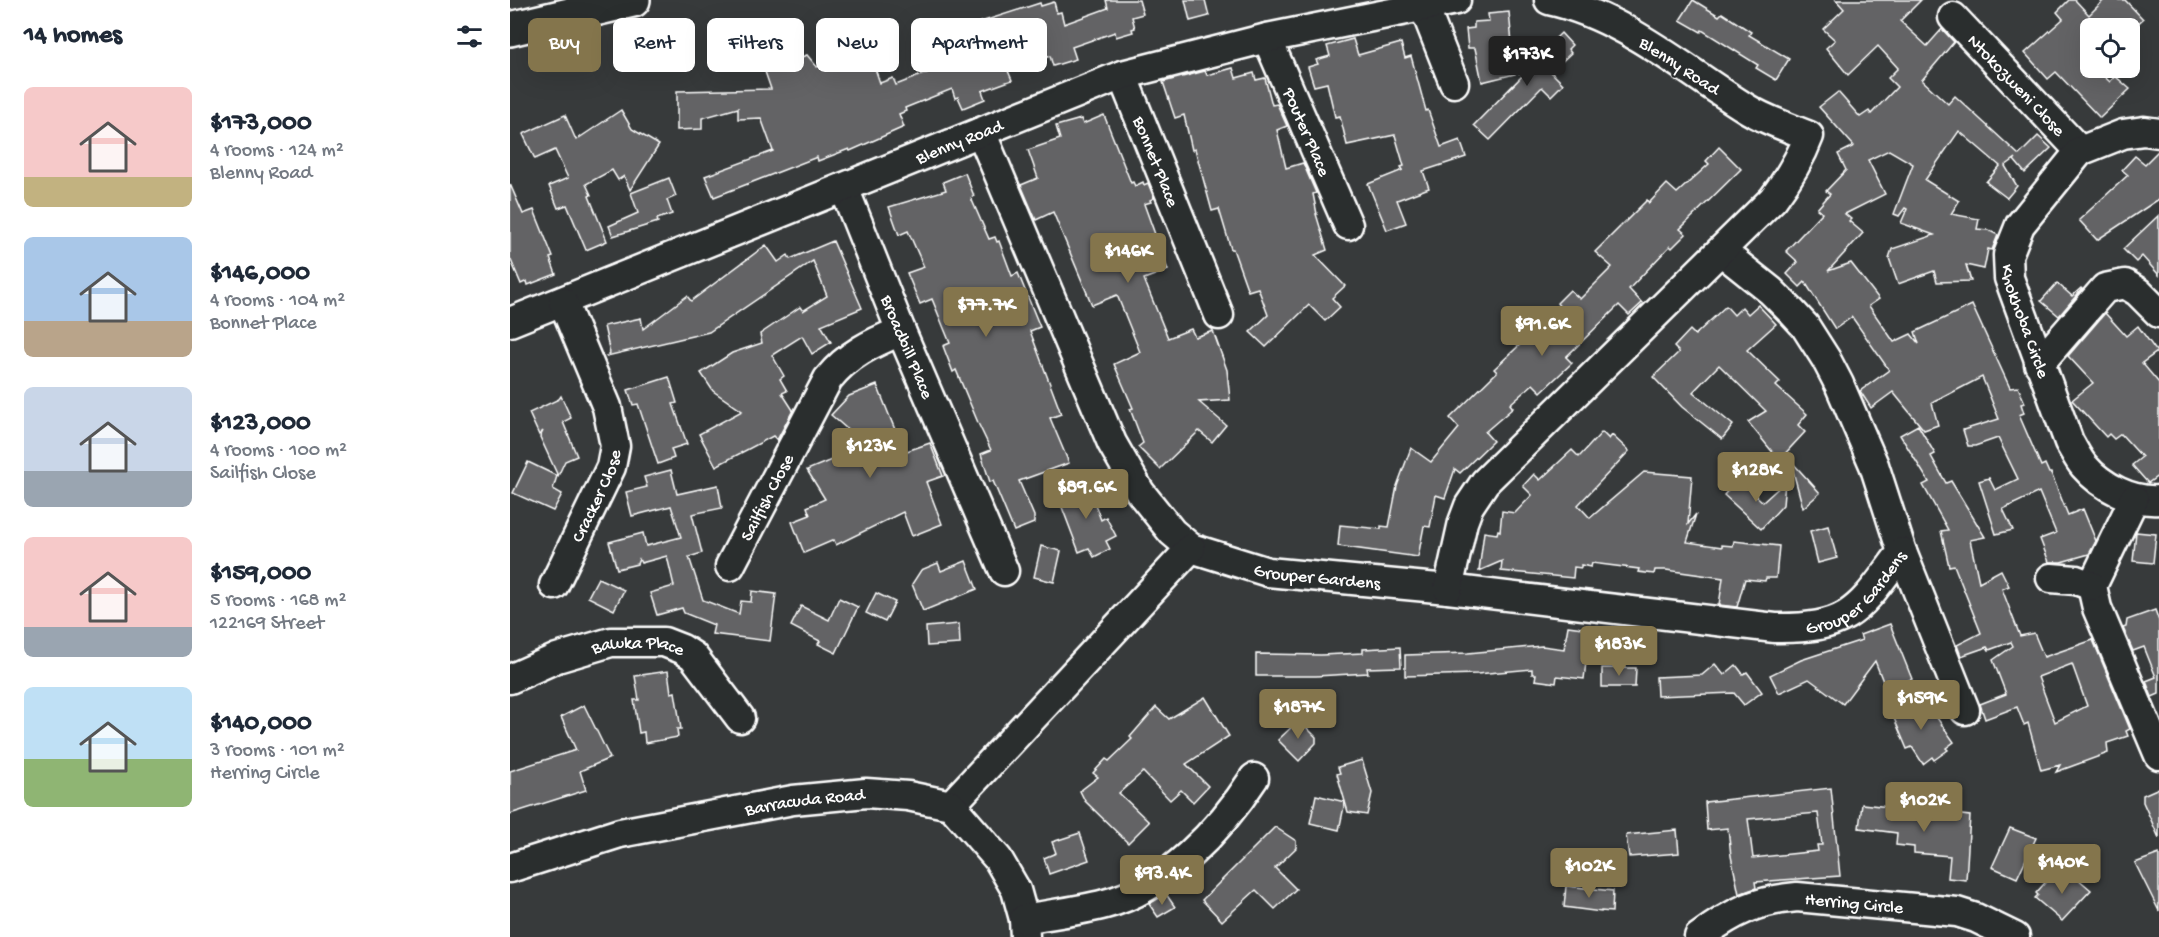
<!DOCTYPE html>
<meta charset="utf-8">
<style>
:root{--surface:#fff;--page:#f2f2f3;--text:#1f2937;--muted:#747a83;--accent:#84754c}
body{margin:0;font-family:"Gochi Hand",sans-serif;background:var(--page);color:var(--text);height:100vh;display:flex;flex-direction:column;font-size:22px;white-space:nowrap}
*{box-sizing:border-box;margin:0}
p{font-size:20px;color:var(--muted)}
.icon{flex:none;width:33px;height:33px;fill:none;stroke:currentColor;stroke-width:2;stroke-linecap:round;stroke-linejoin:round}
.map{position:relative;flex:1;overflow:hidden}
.details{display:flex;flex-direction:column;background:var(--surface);width:510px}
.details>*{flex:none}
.banner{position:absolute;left:18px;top:18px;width:570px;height:54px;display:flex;gap:12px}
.tools{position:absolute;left:1570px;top:18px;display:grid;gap:12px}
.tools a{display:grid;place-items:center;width:60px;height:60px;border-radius:9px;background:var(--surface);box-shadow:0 6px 24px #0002;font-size:30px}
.price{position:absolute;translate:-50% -51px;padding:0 14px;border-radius:6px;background:var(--accent);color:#fff;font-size:20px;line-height:39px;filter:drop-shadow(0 2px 3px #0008)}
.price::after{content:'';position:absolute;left:50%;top:36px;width:18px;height:14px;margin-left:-9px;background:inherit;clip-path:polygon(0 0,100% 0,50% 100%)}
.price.current{background:#222;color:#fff}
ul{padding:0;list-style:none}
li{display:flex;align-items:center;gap:18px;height:150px;padding:0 24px}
li span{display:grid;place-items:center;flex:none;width:168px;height:120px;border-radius:9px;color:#555}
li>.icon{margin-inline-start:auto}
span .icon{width:72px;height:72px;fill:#fffc;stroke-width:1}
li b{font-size:26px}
h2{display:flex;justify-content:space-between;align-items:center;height:72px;padding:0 24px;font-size:26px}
.pill{padding:0 21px;border-radius:9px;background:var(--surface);box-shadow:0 6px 24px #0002;font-size:21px;line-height:54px}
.pill.current{background:var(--accent);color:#fff}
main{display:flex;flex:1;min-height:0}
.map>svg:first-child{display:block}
</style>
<main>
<section class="details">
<h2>14 homes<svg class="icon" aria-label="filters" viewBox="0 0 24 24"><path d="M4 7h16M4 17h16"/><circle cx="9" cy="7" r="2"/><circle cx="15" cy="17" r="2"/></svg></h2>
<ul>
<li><span style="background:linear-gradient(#f6c9c9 75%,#c2b280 0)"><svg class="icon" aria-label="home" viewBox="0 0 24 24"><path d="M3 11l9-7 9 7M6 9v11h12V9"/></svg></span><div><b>$173,000</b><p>4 rooms · 124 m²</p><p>Blenny Road</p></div></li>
<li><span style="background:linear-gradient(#a9c7e8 70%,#b9a48a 0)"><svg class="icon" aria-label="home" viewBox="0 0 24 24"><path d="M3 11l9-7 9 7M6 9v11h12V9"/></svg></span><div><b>$146,000</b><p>4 rooms · 104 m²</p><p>Bonnet Place</p></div></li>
<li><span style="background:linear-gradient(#c9d6e8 70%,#9aa5b1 0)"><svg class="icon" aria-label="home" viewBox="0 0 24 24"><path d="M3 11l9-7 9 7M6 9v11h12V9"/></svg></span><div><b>$123,000</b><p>4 rooms · 100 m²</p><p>Sailfish Close</p></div></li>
<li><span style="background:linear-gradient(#f6c9c9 75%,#9aa5b1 0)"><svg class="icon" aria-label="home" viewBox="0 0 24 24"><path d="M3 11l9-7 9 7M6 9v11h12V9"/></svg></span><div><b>$159,000</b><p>5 rooms · 168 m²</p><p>122169 Street</p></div></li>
<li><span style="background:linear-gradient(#bfe0f5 60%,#8fb573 0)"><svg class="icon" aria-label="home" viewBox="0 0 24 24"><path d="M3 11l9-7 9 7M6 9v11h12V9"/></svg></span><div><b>$140,000</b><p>3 rooms · 101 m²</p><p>Herring Circle</p></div></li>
</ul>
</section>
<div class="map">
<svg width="1649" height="937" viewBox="0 0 1649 937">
<rect width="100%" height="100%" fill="#373a3b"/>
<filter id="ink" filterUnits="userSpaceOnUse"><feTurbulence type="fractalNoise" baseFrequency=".0167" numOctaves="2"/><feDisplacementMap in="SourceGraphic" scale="12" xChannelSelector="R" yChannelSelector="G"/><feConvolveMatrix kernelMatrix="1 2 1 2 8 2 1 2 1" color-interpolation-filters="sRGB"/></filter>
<g filter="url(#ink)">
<g fill="#636465" stroke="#fff" stroke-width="1.5" fill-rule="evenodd">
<polygon points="596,0 629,0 633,14 622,17 625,28 622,29 623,32 606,37 605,32 562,47 566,59 543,66 540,56 498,71 502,80 472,91 475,99 453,108 448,97 445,98 442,89 395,108 396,111 389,114 394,127 340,151 339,149 308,161 307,157 204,197 195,176 263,151 251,118 228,119 228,108 192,118 192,129 167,130 167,91 261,89 252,63 261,59 274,56 289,58 297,55 307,67 316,64 317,68 359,51 370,83 383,78 386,85 424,70 421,61 459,46 455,38 458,36 455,27 530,3 531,6 544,2 547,13 551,12 554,24 598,8"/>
<polygon points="675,0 695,0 699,16 680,21"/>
<polygon points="1183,0 1209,16 1212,13 1241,32 1239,35 1279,59 1266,80 1246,68 1248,65 1192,30 1191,32 1170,20"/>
<polygon points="1326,0 1411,0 1390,21 1417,46 1432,29 1444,42 1412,80 1438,104 1445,96 1509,155 1528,136 1541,148 1515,173 1504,160 1506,158 1495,166 1507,186 1497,198 1476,182 1490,166 1449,131 1415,180 1449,201 1441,214 1469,219 1467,229 1478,230 1488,235 1482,250 1478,249 1474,269 1456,265 1461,281 1427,282 1424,271 1388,284 1379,258 1382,249 1424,235 1391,223 1397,209 1395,208 1389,216 1384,214 1403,164 1379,150 1358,160 1375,194 1335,214 1341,219 1339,221 1353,233 1318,271 1341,263 1369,299 1359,306 1384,342 1401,334 1409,344 1405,332 1462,305 1500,388 1508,387 1515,403 1511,404 1514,413 1509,415 1531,466 1535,464 1539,473 1541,473 1558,515 1573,509 1586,541 1579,554 1551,562 1539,562 1530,539 1546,533 1529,492 1493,509 1503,530 1486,534 1469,481 1479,478 1485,490 1508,479 1488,438 1465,446 1458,446 1453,430 1489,419 1472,377 1422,403 1428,425 1414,430 1383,392 1361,408 1350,391 1379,370 1342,317 1325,329 1295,282 1290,287 1277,274 1288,262 1276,251 1312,213 1307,209 1320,194 1316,191 1336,170 1328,154 1344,146 1309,107 1328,92 1350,117 1359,111 1361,114 1387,87 1378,78 1388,68 1368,46 1338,75 1316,48 1325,40 1313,29 1334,9"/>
<polygon points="1559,0 1565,0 1579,15 1594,0 1615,0 1633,19 1623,28 1581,28 1581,68 1585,68 1600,82 1605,76 1620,89 1590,118 1546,72 1538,79 1515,53 1553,19 1547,12"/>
<polygon points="999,12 1005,74 972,82 965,48 958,48 956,29 964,28 964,22 979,21 978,14"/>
<polygon points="1051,33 1062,45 1058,49 1061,53 1041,72 1053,84 1041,96 1032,87 980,140 964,125 1016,72 1010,73"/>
<polygon points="843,39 848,55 891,43 895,58 901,56 916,111 918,110 931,147 950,140 956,157 913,171 919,188 887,200 896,223 877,230 858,184 893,170 891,167 894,166 885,135 837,145 830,116 825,117 817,83 804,86 798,67 808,64 806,60 820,56 817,46"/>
<polygon points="723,68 726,78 744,73 746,80 755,78 762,105 767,104 777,126 767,130 776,168 793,163 806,193 803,194 807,214 806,214 817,250 805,255 835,286 822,298 830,307 815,321 799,305 756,347 740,332 758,315 748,288 738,291 723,249 721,249 709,209 702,211 685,149 682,150 674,115 665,118 653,82 695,71 697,75"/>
<polygon points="111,110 122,129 149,145 120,190 114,176 108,180 102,170 76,184 81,195 79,196 97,241 76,250 57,205 48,208 39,186 58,178 45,150 25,159 13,134 55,115 66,140"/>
<polygon points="594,115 621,183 623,182 625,186 633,182 634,185 638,183 644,198 640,200 641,202 634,204 658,270 634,279 658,338 681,329 685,337 703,331 717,370 720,400 689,402 716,425 702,442 689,431 650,469 628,447 633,443 620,409 623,408 604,364 630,352 607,295 582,305 543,212 526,220 511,185 528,178 518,150 550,139 546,126 571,119 573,124"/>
<polygon points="1209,147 1231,169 1170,229 1176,234 1162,248 1160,246 1119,289 1132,303 1119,315 1109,305 1056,357 1062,363 1031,392 1023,384 1000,404 1003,408 975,432 983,441 950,473 945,469 935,498 926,495 920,527 914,526 908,557 828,546 830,525 871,529 871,526 879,527 887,486 901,448 921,462 949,428 940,418 987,372 984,369 1050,307 1047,303 1060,290 1070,299 1102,267 1085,252 1137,200 1139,203 1157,184 1167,193 1199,164 1196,161"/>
<polygon points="1649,150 1649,199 1587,240 1569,220 1618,175 1612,170 1625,156 1635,164"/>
<polygon points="455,173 464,196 461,198 479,239 485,237 487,242 489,241 502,276 508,273 530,327 520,331 549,408 551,414 540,418 559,463 509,481 524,516 524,523 504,531 483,481 480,482 471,454 481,450 469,425 446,370 443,372 433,346 440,343 422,299 410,304 397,273 414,267 398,231 389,235 379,207 436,190 433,182"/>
<polygon points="159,178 166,196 157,200 162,214 147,219 148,222 103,236 99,226 128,213 121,193"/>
<polygon points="0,184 13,214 24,210 43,257 40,258 46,274 18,285 17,281 11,284 0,258"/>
<polygon points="1649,215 1649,275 1632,256 1626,262 1613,249"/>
<polygon points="323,241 352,308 311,325 321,342 302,354 292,336 262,355 274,376 270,379 277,391 272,393 283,410 267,440 263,436 206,466 189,434 232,411 203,391 191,373 222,353 252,343 250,334 290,307 293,311 317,296 303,261 199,332 97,356 100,353 94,326 131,318 133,329 177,296 181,301 256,245 268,262 278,255 280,259"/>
<polygon points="1547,283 1562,296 1571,288 1572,289 1549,316 1531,301"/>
<polygon points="1248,305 1266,324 1237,350 1270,382 1266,386 1297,414 1288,425 1295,432 1269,460 1238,422 1256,411 1209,365 1183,392 1223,425 1212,439 1172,407 1143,377 1169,352 1164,347 1180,330 1185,335 1216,306 1224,315 1232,307 1238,314"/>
<polygon points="1595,313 1616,336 1628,326 1647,352 1632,363 1649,383 1649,475 1638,483 1622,465 1632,457 1611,434 1604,439 1599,434 1596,437 1562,400 1583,383 1558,356"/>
<polygon points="159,377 167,403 163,404 177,444 161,449 164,458 148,464 128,404 123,405 118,390"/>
<polygon points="367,385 394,452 420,443 433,476 416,482 432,524 402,536 393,512 326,545 324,540 294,553 282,522 300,515 297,507 315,499 297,470 324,459 323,454 353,443 321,415 339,396"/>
<polygon points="51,396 61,418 53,422 67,456 55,461 48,476 30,437 33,431 29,435 19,413 49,399"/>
<path d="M1408 425 1425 454 1421 456 1436 483 1441 481 1475 537 1460 540 1469 582 1491 570 1499 586 1492 589 1510 636 1524 633 1534 657 1583 640 1620 729 1616 731 1618 736 1597 743 1598 753 1546 772 1550 765 1531 770 1518 723 1514 725 1507 707 1475 719 1470 704 1496 694 1483 660 1503 646 1501 642 1479 650 1477 647 1451 656 1447 645 1471 633 1444 565 1439 566 1431 531 1438 530 1413 485 1419 482 1390 435ZM1562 664 1577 706 1545 722 1528 677Z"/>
<polygon points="1092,432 1099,439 1102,435 1119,451 1068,505 1080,518 1134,472 1182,476 1178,524 1186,514 1177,542 1212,547 1212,545 1223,546 1224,541 1269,546 1266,578 1256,578 1255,581 1235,579 1227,607 1209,605 1213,578 1156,570 1145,570 1144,574 1128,572 1129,569 1082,563 1081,567 1071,565 1071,568 1064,567 1063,578 991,571 992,561 969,571 974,532 987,534 988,530 990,531 992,511 1005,513 1022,495 1013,486 1024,474 1030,480 1062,450 1069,457"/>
<polygon points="1280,460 1310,493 1293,508"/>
<polygon points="18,462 47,476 43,489 52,494 43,511 3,493"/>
<polygon points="161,470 167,494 208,485 212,508 182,514 192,553 179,557 193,600 229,614 231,601 241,602 242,591 266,594 260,641 202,634 204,625 174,613 172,608 147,615 140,593 164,586 157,556 131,563 129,559 127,564 107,569 99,542 133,533 136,546 171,537 161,506 122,516 116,492 137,487 134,477"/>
<polygon points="1228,479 1253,502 1275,482 1273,505 1251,529 1214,495"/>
<polygon points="576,481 591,520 596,517 606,536 596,541 600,549 584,557 579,548 569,552 550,502 558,499 554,489"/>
<polygon points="1318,526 1327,558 1308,563 1300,531"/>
<polygon points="1626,532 1646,534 1643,563 1623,561"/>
<polygon points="531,546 551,551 544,582 524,577"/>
<polygon points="456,561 467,589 413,611 402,584 411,570 428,563 431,571"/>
<polygon points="88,578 114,590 104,610 78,597"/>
<polygon points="366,593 385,602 375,622 356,613"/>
<polygon points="329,598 348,607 326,653 308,644 310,641 281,626 291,606 319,620"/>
<polygon points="1645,610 1649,621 1649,694 1642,697 1636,681 1646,677 1634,647 1623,651 1613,628 1616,627 1617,620"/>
<polygon points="449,624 450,644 417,646 416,627"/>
<polygon points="1380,624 1402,679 1376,689 1365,661 1333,704 1299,679 1269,693 1260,675 1291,660 1352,640 1350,635"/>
<polygon points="1058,626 1080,629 1074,679 1047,676 1046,683 1025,680 1026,674 1022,674 1022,669 967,674 895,676 895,655 958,653 1032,646 1054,649"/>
<polygon points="890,647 891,667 857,668 858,673 806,676 746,676 746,654 811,655 853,653 853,649"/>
<polygon points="1205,664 1214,675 1226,665 1233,674 1237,672 1252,692 1234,705 1224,693 1147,696 1146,677 1192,675"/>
<polygon points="1092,668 1126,668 1125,687 1092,687"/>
<polygon points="158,671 161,693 165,692 171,729 167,729 168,737 135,743 134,732 129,733 124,700 129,700 125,676"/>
<polygon points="695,697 719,736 676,764 698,786 683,802 671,790 660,800 633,772 609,793 639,822 618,843 575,801 570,791 588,777 583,773 596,759 599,761 622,739 620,737 646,707 659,719"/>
<polygon points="1392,698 1400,717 1418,705 1444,742 1436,748 1438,750 1424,760 1422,757 1413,764 1402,747 1397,749 1378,704"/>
<polygon points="74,705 100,758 70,771 76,790 0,814 0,771 66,750 51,717"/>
<polygon points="789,720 806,737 806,743 789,761 768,740"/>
<polygon points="852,760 862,793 857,815 838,812 827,774 830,773 828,767"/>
<path d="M1321 788 1330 876 1245 882 1246 888 1229 894 1221 856 1218 828 1197 830 1195 802ZM1308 813 1312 845H1307L1308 851 1243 858 1238 819Z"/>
<polygon points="1649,788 1649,838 1633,802 1633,795"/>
<polygon points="806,795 835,802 829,830 800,823"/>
<polygon points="1352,804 1460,816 1456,880 1438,878 1440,856 1404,853 1404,847 1386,845 1387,833 1349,828"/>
<polygon points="765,827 786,841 786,848 765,868 786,889 765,909 746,890 712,921 692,900"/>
<polygon points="1500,828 1526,838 1507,878 1482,867"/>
<polygon points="1167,830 1169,853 1119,857 1116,835"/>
<polygon points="570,833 579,860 539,874 534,858 546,853 542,842"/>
<polygon points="1649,854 1649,911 1625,863"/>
<polygon points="1560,872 1581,890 1552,921 1525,898 1528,895 1526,893 1541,876 1550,883"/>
<polygon points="1056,886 1103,891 1102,912 1091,911 1091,912 1054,907"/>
<polygon points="656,894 665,907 648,917 639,904"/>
</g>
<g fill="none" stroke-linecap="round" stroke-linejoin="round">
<g stroke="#fff" stroke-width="33">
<g id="minor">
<polyline points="914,7 944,83"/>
<path id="s1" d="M1443 17 1570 151"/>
<path id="s2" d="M757 38 838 225"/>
<path id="s3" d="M612 75 709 315"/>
<path id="s4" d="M471 132 602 443 630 492 662 532 681 548 758 572 938 589 1265 628C1342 629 1349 609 1392 552L1364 465 1329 384 1316 359 1295 326 1282 312 1261 291 1211 251"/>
<path id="s5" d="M1649 133 1634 131 1613 134 1570 151 1510 225 1498 255 1499 278 1559 442C1564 450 1568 459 1574 466 1592 487 1622 502 1649 500"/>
<path id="s6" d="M334 188 391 331 494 571"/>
<path id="s7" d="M0 322 612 75 757 38 946 0"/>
<polyline points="1529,364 1595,288 1615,284 1620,287 1628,292 1649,313"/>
<polyline points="1624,499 1582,586 1587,608 1649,755"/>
<polyline points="1392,552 1455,710"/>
<path id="s8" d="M220 566 318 379C338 354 362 343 391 331"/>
<polyline points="1541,578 1566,580 1582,586"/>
<path id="s9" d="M44 585 101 467 105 446 97 407 53 302"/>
<path d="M938 589 953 522 959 506 975 482 1263 199C1278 179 1290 160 1299 136 1278 127 1255 120 1236 108 1173 69 1113 16 1039 0"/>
<path id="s10" d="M0 679 47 658 101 642H154L172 649 183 656 230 718"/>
<polyline points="441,805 681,548"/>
<path id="s11" d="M0 868 110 833 283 800 356 793 398 796 441 805 488 859 506 890 514 919 515 937"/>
<path d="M514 919C541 914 569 911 595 904 655 889 711 829 744 778"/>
<path id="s12" d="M1189 937C1223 912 1245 901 1287 897L1447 912 1466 918 1505 937"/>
</g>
</g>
<g stroke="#fff" stroke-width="38">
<polyline id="major" points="0,29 123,0"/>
</g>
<use href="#minor" stroke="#2a2d2e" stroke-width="28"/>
<use href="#major" stroke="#2a2d2e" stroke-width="33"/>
</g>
</g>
<g text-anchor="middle" stroke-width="4.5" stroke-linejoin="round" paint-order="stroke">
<g font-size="18" fill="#fff" stroke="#2a2d2e">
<text transform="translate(1170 65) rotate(33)" y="6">Blenny Road</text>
<text dy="6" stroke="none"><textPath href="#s1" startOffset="93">Ntokozweni Close</textPath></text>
<text dy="6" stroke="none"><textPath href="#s2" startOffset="102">Pouter Place</textPath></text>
<text dy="6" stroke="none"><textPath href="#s7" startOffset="484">Blenny Road</textPath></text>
<text dy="6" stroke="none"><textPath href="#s3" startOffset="93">Bonnet Place</textPath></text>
<text dy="6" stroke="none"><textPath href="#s5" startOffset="279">Khokhoba Circle</textPath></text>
<text dy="6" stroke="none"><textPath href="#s6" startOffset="171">Broadbill Place</textPath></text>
<text dy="6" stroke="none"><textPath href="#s9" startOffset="99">Cracker Close</textPath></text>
<text dy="6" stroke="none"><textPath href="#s8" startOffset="78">Sailfish Close</textPath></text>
<text dy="6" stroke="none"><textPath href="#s4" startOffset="600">Grouper Gardens</textPath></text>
<text dy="6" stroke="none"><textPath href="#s4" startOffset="1155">Grouper Gardens</textPath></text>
<text dy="6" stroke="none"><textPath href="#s10" startOffset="135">Bawka Place</textPath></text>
<text dy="6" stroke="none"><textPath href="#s11" startOffset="303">Barracuda Road</textPath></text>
<text dy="6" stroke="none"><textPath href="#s12" startOffset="165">Herring Circle</textPath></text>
</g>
</g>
</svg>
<div class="tools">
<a><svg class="icon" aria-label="locate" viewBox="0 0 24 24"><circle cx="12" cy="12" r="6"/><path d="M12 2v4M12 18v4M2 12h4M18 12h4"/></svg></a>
</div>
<b class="price current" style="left:1017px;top:87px">$173K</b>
<b class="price" style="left:618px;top:284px">$146K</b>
<b class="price" style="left:476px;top:338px">$77.7K</b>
<b class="price" style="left:1032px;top:357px">$91.6K</b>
<b class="price" style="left:360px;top:479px">$123K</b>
<b class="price" style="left:1246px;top:503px">$128K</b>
<b class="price" style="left:576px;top:520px">$89.6K</b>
<b class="price" style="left:1109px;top:677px">$183K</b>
<b class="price" style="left:1411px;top:731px">$159K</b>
<b class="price" style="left:788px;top:740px">$187K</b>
<b class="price" style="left:1414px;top:833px">$102K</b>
<b class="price" style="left:1552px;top:895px">$140K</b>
<b class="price" style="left:1079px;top:899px">$102K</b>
<b class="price" style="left:652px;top:906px">$93.4K</b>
<div class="banner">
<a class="pill current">Buy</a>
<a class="pill">Rent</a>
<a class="pill">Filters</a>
<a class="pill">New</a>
<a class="pill">Apartment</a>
</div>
</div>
</main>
